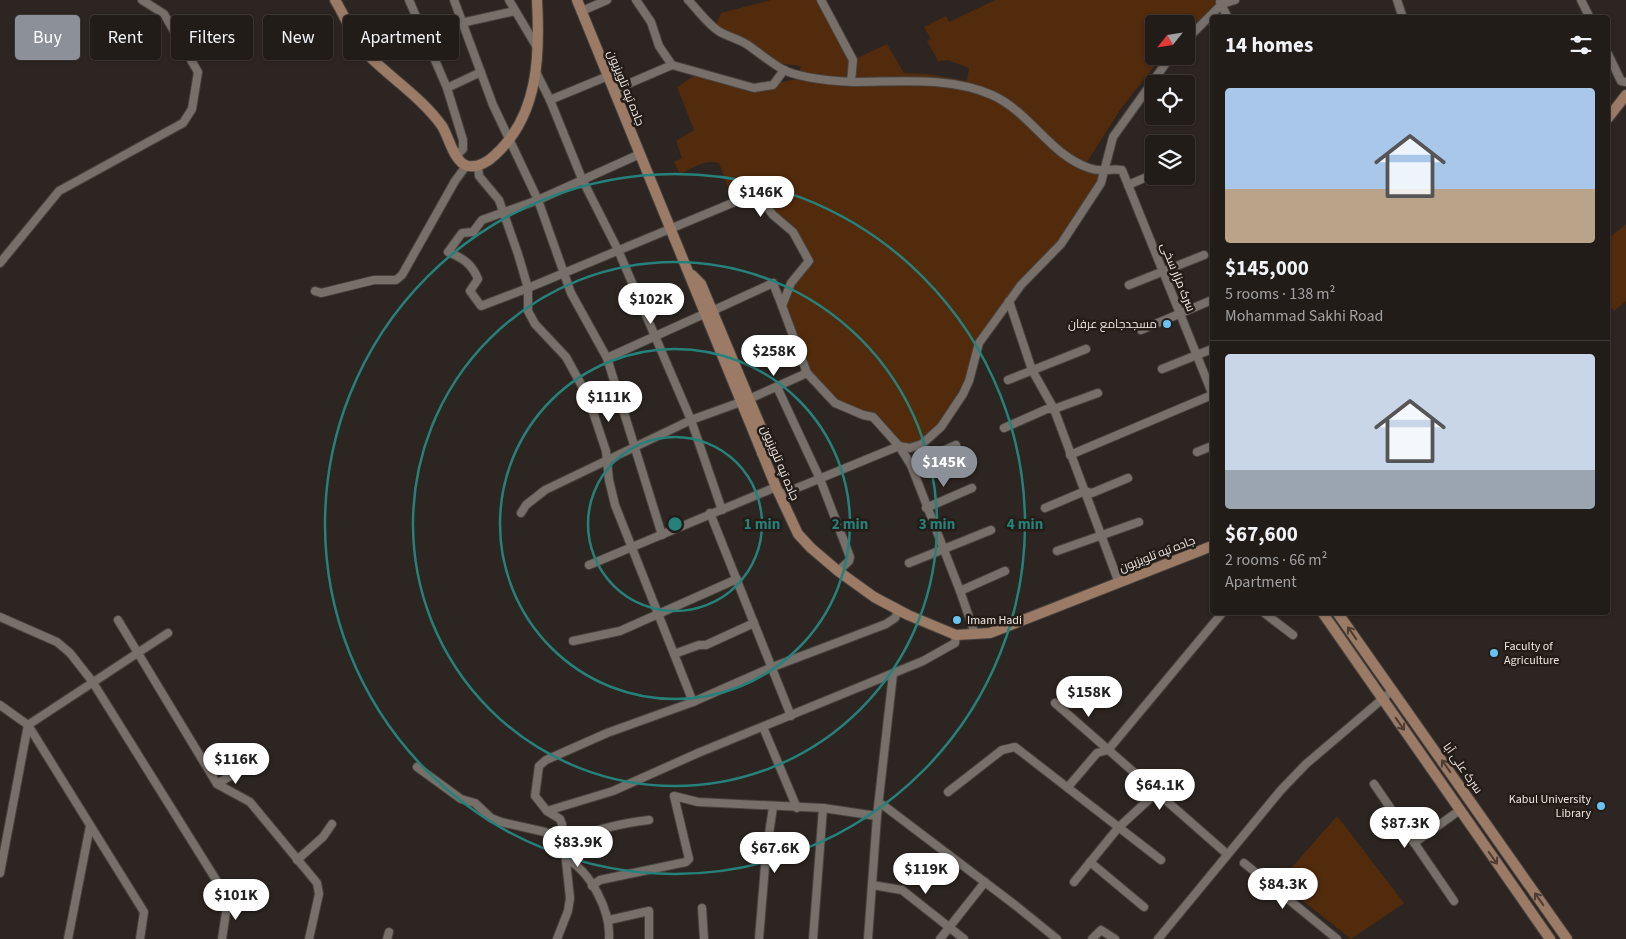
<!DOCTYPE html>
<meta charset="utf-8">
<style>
:root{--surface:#221c19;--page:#2a2522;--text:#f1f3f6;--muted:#a2a1a2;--line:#3f3a38;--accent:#8c9099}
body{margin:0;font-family:"Source Sans 3",Cairo,sans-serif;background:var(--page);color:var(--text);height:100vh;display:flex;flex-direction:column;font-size:19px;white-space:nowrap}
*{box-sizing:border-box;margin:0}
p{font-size:16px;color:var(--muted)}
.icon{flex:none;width:28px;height:28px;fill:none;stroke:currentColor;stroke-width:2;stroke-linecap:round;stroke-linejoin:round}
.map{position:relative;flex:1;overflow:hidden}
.drawer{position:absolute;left:1210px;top:15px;width:400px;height:600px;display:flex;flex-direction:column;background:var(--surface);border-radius:5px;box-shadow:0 1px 4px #0004,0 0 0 1px var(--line)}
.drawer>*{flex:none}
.hud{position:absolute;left:15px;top:15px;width:475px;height:45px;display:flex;gap:10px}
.needle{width:32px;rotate:240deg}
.fabs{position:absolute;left:1145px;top:15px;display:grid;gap:10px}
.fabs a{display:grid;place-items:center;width:50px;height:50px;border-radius:5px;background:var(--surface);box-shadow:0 1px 4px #0004,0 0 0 1px var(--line);font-size:25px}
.price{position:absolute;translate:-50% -42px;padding:0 11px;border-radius:18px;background:#fff;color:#222;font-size:16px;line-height:32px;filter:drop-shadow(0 1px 2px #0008)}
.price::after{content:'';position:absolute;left:50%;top:30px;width:15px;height:11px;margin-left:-8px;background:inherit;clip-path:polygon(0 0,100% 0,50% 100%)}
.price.selected{background:var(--accent);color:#fff}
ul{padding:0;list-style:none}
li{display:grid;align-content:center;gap:10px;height:265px;padding:0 15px}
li+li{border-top:1px solid var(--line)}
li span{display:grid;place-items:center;height:155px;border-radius:5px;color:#555}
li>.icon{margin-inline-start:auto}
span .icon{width:90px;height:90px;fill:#fffc;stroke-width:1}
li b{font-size:21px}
h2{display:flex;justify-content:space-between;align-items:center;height:60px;padding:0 15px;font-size:21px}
.pill{padding:0 18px;border-radius:5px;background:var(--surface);box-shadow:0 1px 4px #0004,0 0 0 1px var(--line);font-size:18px;line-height:45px}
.pill.selected{background:var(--accent);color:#fff}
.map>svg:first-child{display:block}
</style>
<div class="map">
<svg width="1626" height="939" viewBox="0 0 1626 939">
<rect width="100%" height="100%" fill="#2d2521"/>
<g fill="#522a0c">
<path d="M771 0H821L853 60 887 44 904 73 928 74 967 81 969 68 948 60 938 61 927 41 931 39 924 27 946 16 949 22 995 0H1222L1186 31V24H1154V56H1162L1120 110 1082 170 1093 174 1103 172 1061 244 1036 268 979 343 969 381 941 427 922 444 899 446 873 417 835 403 807 373 787 323 784 299 809 261 793 232 758 195 733 201 719 163C704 159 693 168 680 174L674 162 682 158 676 141 694 130 677 87 695 75 748 89 797 79 801 66 769 62 714 29 721 13Z"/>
<polygon points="1626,224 1626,301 1614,311 1608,303 1608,239"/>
<polygon points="1337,816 1404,903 1351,939 1279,882"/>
</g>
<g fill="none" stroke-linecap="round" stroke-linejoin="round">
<g stroke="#48423e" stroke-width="10">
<g id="street">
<polyline points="409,0 447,88 463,140 463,149 457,155"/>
<polyline points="454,0 493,105 538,200 571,293 607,358 662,535"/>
<polyline points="509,0 538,49"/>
<polyline points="636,0 651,22 659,46 672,65 754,88 773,85 784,70"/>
<path d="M688 0C698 10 708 25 720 32 729 37 739 39 748 45 759 53 770 62 782 69 798 78 834 81 853 82 898 82 950 76 992 95 1030 112 1050 155 1089 168 1102 173 1109 168 1122 170L1212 393"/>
<polyline points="821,0 853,60 851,82"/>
<polyline points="1397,0 1403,18"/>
<polyline points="1581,0 1590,18"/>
<polyline points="1220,2 1228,18"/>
<polyline points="582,11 607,0"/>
<polyline points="461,23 515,11"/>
<polyline points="1186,40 1222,4 1235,0"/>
<polyline points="1608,54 1621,81 1626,82"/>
<polyline points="537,74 550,100 582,179 618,250 691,420 722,510"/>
<polyline points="447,88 481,72"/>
<polyline points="614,90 672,65"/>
<polyline points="550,100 608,76"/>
<path d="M640 154 538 200 482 220 473 232 462 233 448 252C463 258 472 264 478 279L470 291 481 306 528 288 754 194 758 195 773 215 793 232 809 261 791 283 782 306 807 373 835 403 863 415 873 417 899 446 910 448 922 444 941 427 963 394 969 381 979 343 1021 285 1061 244 1101 183 1113 137 1171 56"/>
<polyline points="478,165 479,176 499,200 518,254 528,288 528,311 535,324 566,357 588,397 606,451 609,480 615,505 693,702"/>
<polyline points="1128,185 1154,174"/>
<polyline points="0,263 59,191 183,123 192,109 198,72 164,14 142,0"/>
<polyline points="1129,285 1204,255"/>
<polyline points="315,291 321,293 374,280 396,280 402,275 455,181 466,166"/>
<polyline points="1009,301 1032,370 1054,409 1119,583"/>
<polyline points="712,311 773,283 782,306"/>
<polyline points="1141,330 1212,300"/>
<polyline points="607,358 704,314"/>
<polyline points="1162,369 1212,349"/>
<polyline points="1008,380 1086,349"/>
<polyline points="777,387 820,479 850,557 849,561 838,571"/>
<polyline points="749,399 807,373"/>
<polyline points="1004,428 1047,409 1054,409 1098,393"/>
<polyline points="899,446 911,465 960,591 975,634"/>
<polyline points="1197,452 1212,446"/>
<polyline points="1070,455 1212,395"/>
<polyline points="911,465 956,445"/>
<polyline points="780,495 899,446"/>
<polyline points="926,508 972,488"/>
<polyline points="1045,508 1085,491 1092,493 1128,478"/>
<polyline points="521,513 526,505 545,490 691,420 741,402"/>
<polyline points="710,513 791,716"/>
<polyline points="1057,551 1139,522"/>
<polyline points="909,563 991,530"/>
<polyline points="589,565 776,487"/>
<polyline points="960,591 1005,571"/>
<polyline points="899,610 895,618 886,624 770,668 693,702 607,733 546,760 539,766 535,796 547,811 613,791 698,753 923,661 955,643 956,635"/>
<polyline points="1263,612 1293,635"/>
<polyline points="0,617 57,642 70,653 92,681 228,899 222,939"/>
<polyline points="118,620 217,784 250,802 317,883 319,894 309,939"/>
<polyline points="573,641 620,631 737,579"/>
<polyline points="674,654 699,645 706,645 754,623"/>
<polyline points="1055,703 1227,854"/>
<polyline points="0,705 28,725 144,912 140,939"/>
<polyline points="763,727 797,808"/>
<path d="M417 767 461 799 475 803 491 818 501 822 545 832 564 841C592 831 620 823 649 820"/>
<polyline points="217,784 244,768"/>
<polyline points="1374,784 1454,901"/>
<polyline points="1068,787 1097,753 1108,750 1223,612"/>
<polyline points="948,792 1002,750 1015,747 1161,860"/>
<polyline points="879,805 883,805 1015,905 1057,939"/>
<polyline points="547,811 560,819 562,824 570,898 568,911 557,939"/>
<polyline points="1414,843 1460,810"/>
<path d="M566 859C591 871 611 912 609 939"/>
<polyline points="297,860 323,837 332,824"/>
<polyline points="1090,862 1144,907"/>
<polyline points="1244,863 1337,939"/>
<polyline points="0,873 28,725 168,633"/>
<polyline points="1074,882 1118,828 1157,792"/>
<polyline points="872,885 902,890 964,939"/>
<polyline points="592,886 600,880 686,862 689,859 674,796 698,802 823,808 877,816"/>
<polyline points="702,908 704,939"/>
<polyline points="609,920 649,911 649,939"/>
<polyline points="68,939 90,826"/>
<polyline points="387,939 389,932"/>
<polyline points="759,939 766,854 773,807"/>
<polyline points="813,939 823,808"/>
<polyline points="868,939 877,816 893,674"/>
<polyline points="940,939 985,882"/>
<polyline points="1092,939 1101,930 1115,939"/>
<polyline points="1158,939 1281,790 1306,764 1393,690"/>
</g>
</g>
<g stroke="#48423e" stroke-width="12">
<g id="secondary">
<path d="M335 0C346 18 354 40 368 55 392 79 422 98 442 126 449 137 454 163 468 166 478 168 489 161 495 155 539 115 540 55 537 0"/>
<polyline points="577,0 776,487 798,534 811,548 838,571 874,597 908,615 956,635 990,633 1212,546"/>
<polyline points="1608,118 1626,95"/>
<polyline points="692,275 701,284 765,437 762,453"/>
<polyline points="1322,612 1550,939"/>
<polyline points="1337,612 1567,939"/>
</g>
</g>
<use href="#street" stroke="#776f69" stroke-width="8"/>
<use href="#secondary" stroke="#9b7b66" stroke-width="10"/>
</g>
<defs><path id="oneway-shaft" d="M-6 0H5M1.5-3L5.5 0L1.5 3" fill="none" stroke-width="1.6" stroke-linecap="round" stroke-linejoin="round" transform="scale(1.25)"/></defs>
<g stroke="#4d3d33">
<use href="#oneway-shaft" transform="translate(1352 633) rotate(-125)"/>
<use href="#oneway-shaft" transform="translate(1400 724) rotate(55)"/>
<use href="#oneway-shaft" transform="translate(1446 766) rotate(-125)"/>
<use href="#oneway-shaft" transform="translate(1493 858) rotate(55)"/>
<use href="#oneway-shaft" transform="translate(1539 899) rotate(-125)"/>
</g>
<g fill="none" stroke="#25817a" stroke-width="2.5">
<circle cx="675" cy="524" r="87"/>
<circle cx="675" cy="524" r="175"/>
<circle cx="675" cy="524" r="262"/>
<circle cx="675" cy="524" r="350"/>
</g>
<g fill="#69c3f1" stroke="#231c17" stroke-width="2">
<circle cx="1167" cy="324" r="5"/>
<circle cx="957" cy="620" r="5"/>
<circle cx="1494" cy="653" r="5"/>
<circle cx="1601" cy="806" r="5"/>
</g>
<g text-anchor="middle" stroke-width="5" stroke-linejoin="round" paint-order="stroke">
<g font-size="12" fill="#ebe6e3" stroke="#231c17">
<text transform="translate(626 88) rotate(68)" y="4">جاده تپه تلویزیون</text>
<text transform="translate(1178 277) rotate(68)" y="4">سرک مزار سخی</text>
<text transform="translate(780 463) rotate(67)" y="4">جاده تپه تلویزیون</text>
<text transform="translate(1157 554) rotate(-21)" y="4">جاده تپه تلویزیون</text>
<text transform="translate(1463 768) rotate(55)" y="4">سرک علی آبا</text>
</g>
<g font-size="12" fill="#ebe6e3" stroke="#231c17" text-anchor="end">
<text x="1157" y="328">مسجدجامع عرفان</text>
<text x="967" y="624" text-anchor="start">Imam Hadi</text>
<text x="1504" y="650" text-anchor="start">Faculty of<tspan x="1504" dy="14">Agriculture</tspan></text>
<text x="1591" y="803">Kabul University<tspan x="1591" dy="14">Library</tspan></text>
</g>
</g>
<circle cx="675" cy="524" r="8" fill="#25817a" stroke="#231c17" stroke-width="2.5"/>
<g font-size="15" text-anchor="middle" font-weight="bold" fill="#25817a" stroke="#231c17" stroke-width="5" stroke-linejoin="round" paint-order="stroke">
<text x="762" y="529">1 min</text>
<text x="850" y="529">2 min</text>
<text x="937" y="529">3 min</text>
<text x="1025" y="529">4 min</text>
</g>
</svg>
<div class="fabs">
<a><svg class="needle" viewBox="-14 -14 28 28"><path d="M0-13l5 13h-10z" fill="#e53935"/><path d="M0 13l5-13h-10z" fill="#a2a1a2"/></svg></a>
<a><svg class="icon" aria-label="locate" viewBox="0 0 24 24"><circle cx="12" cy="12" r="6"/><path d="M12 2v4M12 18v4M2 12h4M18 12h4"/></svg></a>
<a><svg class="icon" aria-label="layers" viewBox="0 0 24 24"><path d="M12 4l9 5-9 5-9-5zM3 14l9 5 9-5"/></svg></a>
</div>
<b class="price" style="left:761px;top:218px">$146K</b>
<b class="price" style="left:651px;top:325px">$102K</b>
<b class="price" style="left:774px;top:377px">$258K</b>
<b class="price" style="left:609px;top:423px">$111K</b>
<b class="price selected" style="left:944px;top:488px">$145K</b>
<b class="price" style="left:1089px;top:718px">$158K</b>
<b class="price" style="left:236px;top:785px">$116K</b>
<b class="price" style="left:1160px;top:811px">$64.1K</b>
<b class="price" style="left:1405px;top:849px">$87.3K</b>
<b class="price" style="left:578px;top:868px">$83.9K</b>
<b class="price" style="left:775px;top:874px">$67.6K</b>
<b class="price" style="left:926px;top:895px">$119K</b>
<b class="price" style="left:1283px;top:910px">$84.3K</b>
<b class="price" style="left:236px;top:921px">$101K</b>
<div class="hud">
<a class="pill selected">Buy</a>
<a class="pill">Rent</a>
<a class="pill">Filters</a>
<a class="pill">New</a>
<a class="pill">Apartment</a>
</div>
<section class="drawer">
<h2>14 homes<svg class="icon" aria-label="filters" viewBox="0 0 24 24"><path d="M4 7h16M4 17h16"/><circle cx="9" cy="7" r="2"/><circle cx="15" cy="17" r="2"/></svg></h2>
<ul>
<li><span style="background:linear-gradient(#a9c7e8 65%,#b9a48a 0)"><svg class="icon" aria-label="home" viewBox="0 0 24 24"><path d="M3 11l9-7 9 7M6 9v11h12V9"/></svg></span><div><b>$145,000</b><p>5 rooms · 138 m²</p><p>Mohammad Sakhi Road</p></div></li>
<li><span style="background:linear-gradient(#c9d6e8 75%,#9aa5b1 0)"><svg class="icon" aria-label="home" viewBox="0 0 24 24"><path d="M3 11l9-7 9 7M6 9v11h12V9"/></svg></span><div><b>$67,600</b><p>2 rooms · 66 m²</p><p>Apartment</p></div></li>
</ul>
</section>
</div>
